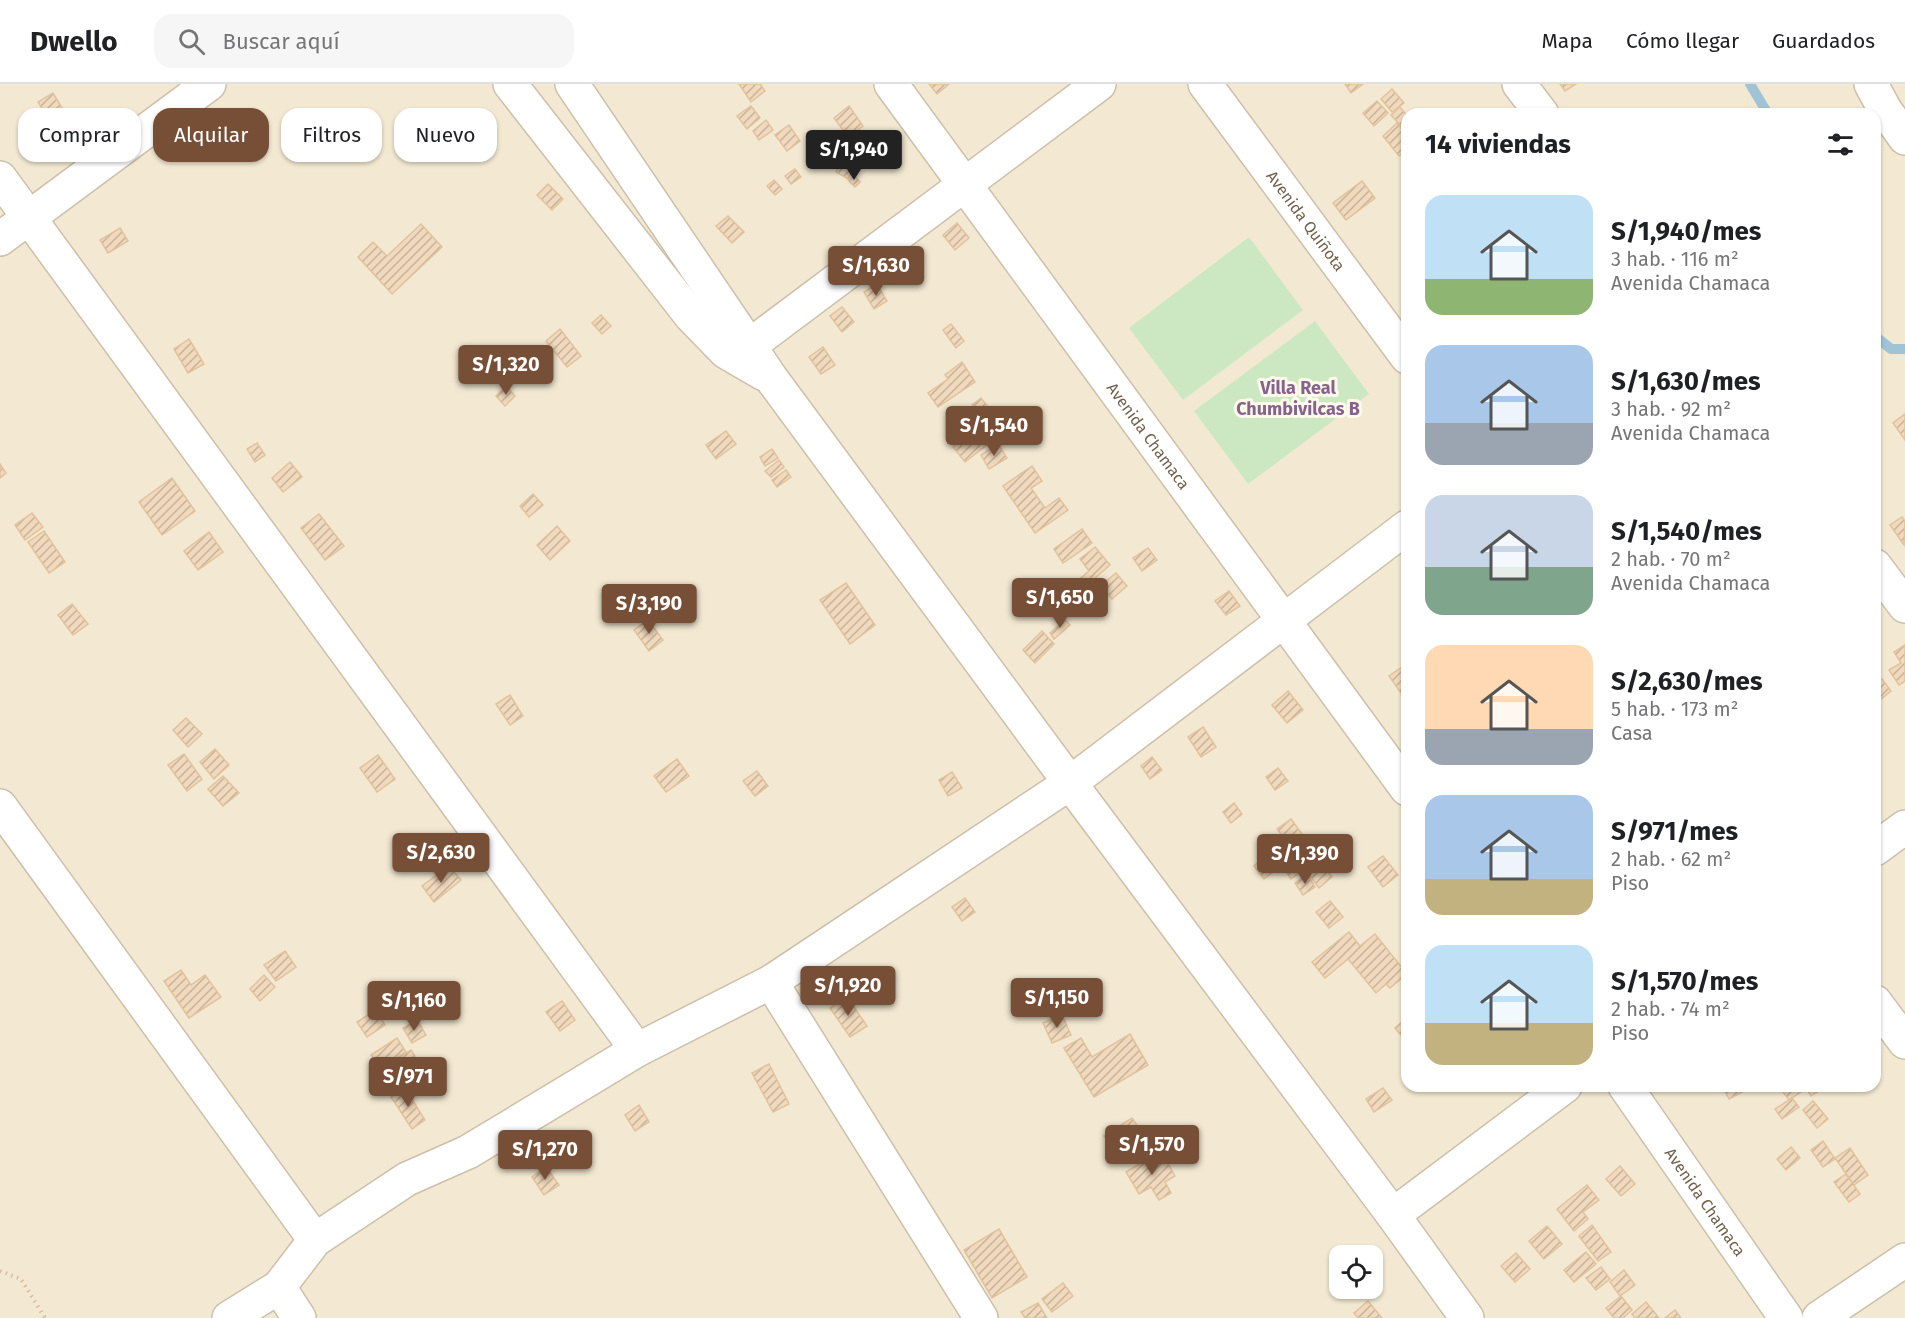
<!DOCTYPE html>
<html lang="es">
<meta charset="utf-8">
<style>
:root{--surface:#fff;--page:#f6f6f6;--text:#202124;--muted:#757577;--line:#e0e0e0;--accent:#774e36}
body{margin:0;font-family:"Fira Sans",sans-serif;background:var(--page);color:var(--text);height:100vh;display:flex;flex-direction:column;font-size:22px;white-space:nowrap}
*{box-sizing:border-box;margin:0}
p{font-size:20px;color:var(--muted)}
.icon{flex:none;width:33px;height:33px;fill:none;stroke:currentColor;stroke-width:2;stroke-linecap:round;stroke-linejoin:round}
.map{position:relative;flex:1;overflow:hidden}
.drawer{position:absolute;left:1401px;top:24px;width:480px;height:984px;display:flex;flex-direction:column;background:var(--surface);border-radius:18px;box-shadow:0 2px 4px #0004}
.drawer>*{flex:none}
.guide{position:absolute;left:18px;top:24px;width:570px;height:54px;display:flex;gap:12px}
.buttons{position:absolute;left:1329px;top:1161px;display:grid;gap:12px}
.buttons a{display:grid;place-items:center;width:54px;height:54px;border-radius:12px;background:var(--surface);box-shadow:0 2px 4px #0004;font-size:30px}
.price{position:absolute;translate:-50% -51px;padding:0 14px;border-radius:6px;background:var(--accent);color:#fff;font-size:20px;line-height:39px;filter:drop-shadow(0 2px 3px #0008)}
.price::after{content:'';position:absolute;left:50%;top:36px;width:18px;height:14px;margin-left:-9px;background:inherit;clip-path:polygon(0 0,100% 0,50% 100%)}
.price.selected{background:#222;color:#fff}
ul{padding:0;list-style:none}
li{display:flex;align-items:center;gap:18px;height:150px;padding:0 24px}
li span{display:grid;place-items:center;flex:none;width:168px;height:120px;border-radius:18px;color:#555}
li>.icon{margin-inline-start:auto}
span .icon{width:72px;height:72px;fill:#fffc;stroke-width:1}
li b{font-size:26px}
h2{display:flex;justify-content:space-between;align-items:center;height:72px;padding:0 24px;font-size:26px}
.chip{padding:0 21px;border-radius:18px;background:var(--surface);box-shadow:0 2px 4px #0004;font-size:21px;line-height:54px}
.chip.selected{background:var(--accent);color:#fff}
header{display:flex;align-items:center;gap:36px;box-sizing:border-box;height:84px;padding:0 30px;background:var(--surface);border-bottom:2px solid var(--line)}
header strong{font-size:28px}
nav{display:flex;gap:33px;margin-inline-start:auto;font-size:21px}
.search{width:420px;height:54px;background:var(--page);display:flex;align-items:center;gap:15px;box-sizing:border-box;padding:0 21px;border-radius:18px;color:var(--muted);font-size:22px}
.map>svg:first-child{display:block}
</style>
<header>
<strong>Dwello</strong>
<div class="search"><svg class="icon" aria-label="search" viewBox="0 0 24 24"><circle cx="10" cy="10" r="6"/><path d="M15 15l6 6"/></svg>Buscar aquí</div>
<nav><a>Mapa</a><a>Cómo llegar</a><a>Guardados</a></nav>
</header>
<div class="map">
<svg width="1905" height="1234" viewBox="0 0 1905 1234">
<defs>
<pattern id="building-hatch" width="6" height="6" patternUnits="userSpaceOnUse" patternTransform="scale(1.5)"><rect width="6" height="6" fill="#f0d9bc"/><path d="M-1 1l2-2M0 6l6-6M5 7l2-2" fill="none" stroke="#c7b39b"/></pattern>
</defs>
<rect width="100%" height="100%" fill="#fbf6e4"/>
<path fill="#f3e9d2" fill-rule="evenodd" d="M0 0H1905V1234H0ZM1407 30H1875V1002H1407ZM1340 1172H1372V1204H1340Z"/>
<g fill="#cce8c3">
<polygon points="1249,153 1303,226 1183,316 1129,244"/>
<polygon points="1315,237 1369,310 1248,400 1194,327"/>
</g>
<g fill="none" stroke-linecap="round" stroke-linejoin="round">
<g stroke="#a0c4d5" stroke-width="10">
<polyline points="1750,0 1768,30"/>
<polyline points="1875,252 1891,265 1905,265"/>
</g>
</g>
<g fill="url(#building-hatch)" stroke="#e2c29d" stroke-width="1.5">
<polygon points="739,0 760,0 765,7 751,18"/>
<polygon points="929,0 949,0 937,10"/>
<polygon points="1345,0 1363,0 1351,9"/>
<polygon points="1560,0 1576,0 1565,7"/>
<polygon points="1392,5 1404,19 1392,28 1381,15"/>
<polygon points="53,9 65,29 50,38 38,18"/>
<polygon points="1377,17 1388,29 1374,42 1363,29"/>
<polygon points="751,22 760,34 747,45 737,32"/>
<polygon points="849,22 863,42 848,53 834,34"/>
<polygon points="1400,23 1407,32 1407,37 1401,42 1391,31"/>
<polygon points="766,36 773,46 759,56 753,47"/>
<polygon points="1397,39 1407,51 1407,65 1399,72 1383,52"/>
<polygon points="789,41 800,57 787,67 775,51"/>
<polygon points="850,57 861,72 848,81 837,66"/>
<polygon points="840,80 852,87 848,95 836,88"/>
<polygon points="795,85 801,93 791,100 785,92"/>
<polygon points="854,91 860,98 855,103 849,97"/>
<polygon points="774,96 782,105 775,111 767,102"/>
<polygon points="1362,97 1375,114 1346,136 1333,119"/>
<polygon points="548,100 563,115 552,126 537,111"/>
<polygon points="728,132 744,148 732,159 716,142"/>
<polygon points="957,139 969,154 955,166 943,151"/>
<polygon points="421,140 442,163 392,210 358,173 373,158 387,172"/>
<polygon points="120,144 128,157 108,169 100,156"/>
<polygon points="877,200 887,217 874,225 864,208"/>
<polygon points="842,223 854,238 842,248 830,232"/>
<polygon points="601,231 611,242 602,250 592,239"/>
<polygon points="951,240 964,257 956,264 943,246"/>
<polygon points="560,245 581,272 567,283 546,257"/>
<polygon points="189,255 204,280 188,289 174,265"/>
<polygon points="823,263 835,281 821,290 809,273"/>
<polygon points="962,278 975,298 938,323 928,309 948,295 945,291"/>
<polygon points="506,302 515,312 505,322 496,312"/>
<polygon points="981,314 1006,346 965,378 953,363 969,352 958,338 975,325 972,321"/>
<polygon points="1905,330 1905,356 1893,339"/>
<polygon points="726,347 736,360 716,375 706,361"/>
<polygon points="257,359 265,371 255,378 247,365"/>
<polygon points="998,360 1007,374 989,385 981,371"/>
<polygon points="772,365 778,374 765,382 760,373"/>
<polygon points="779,376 784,383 771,393 765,387"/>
<polygon points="290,378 302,393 283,408 272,394"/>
<polygon points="0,380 6,389 0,394"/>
<polygon points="1032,382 1042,397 1031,404 1045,424 1059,414 1068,426 1035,449 1003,402"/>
<polygon points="786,386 791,393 777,403 772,396"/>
<polygon points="172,394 195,427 162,451 139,418"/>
<polygon points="533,410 543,421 529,433 520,422"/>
<polygon points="32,429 43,443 25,456 15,441"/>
<polygon points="319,430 344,462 325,476 301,444"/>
<polygon points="1902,433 1905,437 1904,461 1890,441"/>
<polygon points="557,442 570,457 550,476 537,461"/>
<polygon points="1082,445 1092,459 1063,479 1054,465"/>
<polygon points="44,447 65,478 49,489 28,458"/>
<polygon points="209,448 223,468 198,486 184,467"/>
<polygon points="1095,463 1110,481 1095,494 1099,499 1086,509 1077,497 1089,487 1080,475"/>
<polygon points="1148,464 1157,476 1142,487 1133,474"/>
<polygon points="1116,489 1127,502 1112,515 1101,501"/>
<polygon points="846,499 875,541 850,560 820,516"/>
<polygon points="1229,507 1240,522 1226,531 1215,517"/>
<polygon points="72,520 88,540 73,551 58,531"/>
<polygon points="648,536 663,556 649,567 634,546"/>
<polygon points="1065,536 1070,541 1054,555 1050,549"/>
<polygon points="1042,547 1054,560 1035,579 1023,566"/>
<polygon points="1905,561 1905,597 1899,601 1889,586 1901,579 1894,568"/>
<polygon points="1405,581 1407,584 1407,609 1403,612 1389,592"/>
<polygon points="1882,595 1891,607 1880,616 1875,610 1875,600"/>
<polygon points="1288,607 1303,626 1287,639 1272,621"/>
<polygon points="510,611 523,632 510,641 496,620"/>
<polygon points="186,634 202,650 188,663 173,646"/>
<polygon points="1203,643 1216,663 1201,673 1188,653"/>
<polygon points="215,665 229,681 214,695 200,678"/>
<polygon points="184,670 202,695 187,707 168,681"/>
<polygon points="378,671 395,695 377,708 360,684"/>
<polygon points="1152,673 1162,686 1150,695 1141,682"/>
<polygon points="677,675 689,692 666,708 654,692"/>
<polygon points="1278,684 1288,697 1275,706 1266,693"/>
<polygon points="757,687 768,702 755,712 743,697"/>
<polygon points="952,688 962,704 948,712 939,696"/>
<polygon points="223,692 239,709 223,722 208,705"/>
<polygon points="1234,719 1242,730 1231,739 1223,728"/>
<polygon points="1291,735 1313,765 1300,776 1277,745"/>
<polygon points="1283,755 1305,784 1291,795 1270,766"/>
<polygon points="1268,771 1278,784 1264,795 1254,782"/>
<polygon points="1383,772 1398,791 1383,803 1368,783"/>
<polygon points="1320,778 1332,793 1319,804 1307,788"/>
<polygon points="449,782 461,796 434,818 422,802"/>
<polygon points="1307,790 1315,803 1303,811 1295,799"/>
<polygon points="965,814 975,828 962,837 952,823"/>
<polygon points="1330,817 1343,833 1329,844 1316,828"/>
<polygon points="1349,848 1360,862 1375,850 1407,890 1390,904 1386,900 1376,909 1348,875 1325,894 1312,878"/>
<polygon points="285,867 296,883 276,897 264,881"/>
<polygon points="181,886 191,901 205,891 221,913 189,934 164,897"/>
<polygon points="264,891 275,903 260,917 250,905"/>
<polygon points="847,913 867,942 850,953 830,924"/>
<polygon points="562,917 575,936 560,947 546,928"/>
<polygon points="376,926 385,941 367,953 357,938"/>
<polygon points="1062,931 1071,951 1052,959 1043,939"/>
<polygon points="1407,933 1407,956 1406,957 1395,944"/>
<polygon points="417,936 426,951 412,959 403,944"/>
<polygon points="1130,950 1148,981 1094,1013 1064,964 1081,954 1092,973"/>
<polygon points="397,954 406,968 380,984 371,971"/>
<polygon points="411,966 424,987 389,1009 376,988"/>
<polygon points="769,980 789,1020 773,1028 752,989"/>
<polygon points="1722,1002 1747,1002 1748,1005 1729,1015"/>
<polygon points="1783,1002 1805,1002 1807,1004 1789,1016 1780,1004"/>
<polygon points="1805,1002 1826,1002 1811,1012"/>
<polygon points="405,1004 425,1036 412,1045 391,1013"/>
<polygon points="1383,1004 1392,1016 1374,1028 1366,1015"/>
<polygon points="1792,1014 1799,1023 1782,1035 1775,1025"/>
<polygon points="1813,1017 1828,1035 1817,1044 1803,1026"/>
<polygon points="639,1021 649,1038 635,1047 625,1031"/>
<polygon points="1132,1034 1146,1054 1118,1073 1104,1052"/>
<polygon points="1823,1057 1835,1075 1823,1083 1811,1066"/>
<polygon points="1791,1063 1800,1074 1786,1086 1777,1075"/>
<polygon points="1850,1064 1868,1091 1854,1101 1835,1074"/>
<polygon points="1161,1067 1175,1092 1165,1098 1171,1109 1159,1116 1151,1103 1139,1110 1126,1088"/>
<polygon points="1620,1082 1635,1100 1621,1112 1606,1095"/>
<polygon points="546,1083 559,1101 544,1111 532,1093"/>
<polygon points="1846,1090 1860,1110 1849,1118 1834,1098"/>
<polygon points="1587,1101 1599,1116 1583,1128 1588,1135 1574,1147 1557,1125"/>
<polygon points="1592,1141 1611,1168 1598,1177 1579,1152"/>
<polygon points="1547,1142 1562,1160 1544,1175 1529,1157"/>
<polygon points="999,1145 1027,1193 992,1214 964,1166"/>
<polygon points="1586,1168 1596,1180 1574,1198 1564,1186"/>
<polygon points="1516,1169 1530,1185 1515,1198 1501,1182"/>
<polygon points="1601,1183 1610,1195 1596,1206 1586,1194"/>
<polygon points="1624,1186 1635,1201 1620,1212 1610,1198"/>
<polygon points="1063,1199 1073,1212 1052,1228 1042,1215"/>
<polygon points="1621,1212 1632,1226 1623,1234 1614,1234 1606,1224"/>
<polygon points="1368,1217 1382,1234 1358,1234 1354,1229"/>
<polygon points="1646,1218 1659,1234 1635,1234 1632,1230"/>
<polygon points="1038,1219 1047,1234 1025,1234 1021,1228"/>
<polygon points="1675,1226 1681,1234 1665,1234"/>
</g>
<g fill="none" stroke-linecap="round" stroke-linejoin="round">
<g stroke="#ccbfab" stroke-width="36">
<g id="minor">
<polyline points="510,0 691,232 726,268 764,290"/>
<polyline points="572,0 771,294 1070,699 1393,1131 1467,1234"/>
<path id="s1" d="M891 0 1407 705"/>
<path id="s2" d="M1205 0 1407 273"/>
<polyline points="1519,0 1542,30"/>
<polyline points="1871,0 1885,26 1905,54"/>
<polyline points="0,94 637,966"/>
<polyline points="0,155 209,0"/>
<polyline points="749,262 1099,0"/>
<polyline points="1875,482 1905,522"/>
<polyline points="0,722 315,1156"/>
<polyline points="1875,765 1905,743"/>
<polyline points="771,898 981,1234"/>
<polyline points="1875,918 1905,958"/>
<path id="s3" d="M1625 1002 1786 1234"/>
<polyline points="1393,1131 1565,1002"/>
<polyline points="279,1203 299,1234"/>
<polyline points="229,1234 279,1203 315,1156 407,1095 468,1068 637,966 771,898 1070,699 1407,443"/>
<polyline points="1819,1234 1905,1176"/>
</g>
</g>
<polyline stroke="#d4bda0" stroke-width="4" stroke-dasharray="1.5 4.5" stroke-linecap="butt" points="0,1187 21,1195 45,1234"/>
<use href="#minor" stroke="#fff" stroke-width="33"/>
</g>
<g text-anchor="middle" stroke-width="6" stroke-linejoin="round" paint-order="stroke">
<g font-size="16" fill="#725f4a" stroke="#fefae9">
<text dy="6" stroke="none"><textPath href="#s2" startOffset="170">Avenida Quiñota</textPath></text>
<text dy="6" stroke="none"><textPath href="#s1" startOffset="436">Avenida Chamaca</textPath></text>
<text dy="6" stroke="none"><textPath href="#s3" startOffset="141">Avenida Chamaca</textPath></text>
</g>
<g font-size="18" font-weight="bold" fill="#87628f" stroke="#fefae9">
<text x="1298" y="310">Villa Real<tspan x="1298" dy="21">Chumbivilcas B</tspan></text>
</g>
</g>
</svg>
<div class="buttons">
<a><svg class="icon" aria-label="locate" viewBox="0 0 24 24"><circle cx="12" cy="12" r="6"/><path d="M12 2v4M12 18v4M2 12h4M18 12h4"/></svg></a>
</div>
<b class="price selected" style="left:854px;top:97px">S/1,940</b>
<b class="price" style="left:876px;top:213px">S/1,630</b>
<b class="price" style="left:506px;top:312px">S/1,320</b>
<b class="price" style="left:994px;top:373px">S/1,540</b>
<b class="price" style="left:1060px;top:545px">S/1,650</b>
<b class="price" style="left:649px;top:551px">S/3,190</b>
<b class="price" style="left:441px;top:800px">S/2,630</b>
<b class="price" style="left:1305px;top:801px">S/1,390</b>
<b class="price" style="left:848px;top:933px">S/1,920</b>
<b class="price" style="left:1057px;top:945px">S/1,150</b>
<b class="price" style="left:414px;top:948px">S/1,160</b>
<b class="price" style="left:408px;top:1024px">S/971</b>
<b class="price" style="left:1152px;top:1092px">S/1,570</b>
<b class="price" style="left:545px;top:1097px">S/1,270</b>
<div class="guide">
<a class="chip">Comprar</a>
<a class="chip selected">Alquilar</a>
<a class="chip">Filtros</a>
<a class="chip">Nuevo</a>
</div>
<section class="drawer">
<h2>14 viviendas<svg class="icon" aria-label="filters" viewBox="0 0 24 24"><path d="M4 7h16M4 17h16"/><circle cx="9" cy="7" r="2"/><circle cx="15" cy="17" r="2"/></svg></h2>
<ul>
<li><span style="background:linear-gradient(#bfe0f5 70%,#8fb573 0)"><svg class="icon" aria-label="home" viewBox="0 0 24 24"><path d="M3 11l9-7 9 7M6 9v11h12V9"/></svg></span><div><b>S/1,940/mes</b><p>3 hab. · 116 m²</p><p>Avenida Chamaca</p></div></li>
<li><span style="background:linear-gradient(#a9c7e8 65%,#9aa5b1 0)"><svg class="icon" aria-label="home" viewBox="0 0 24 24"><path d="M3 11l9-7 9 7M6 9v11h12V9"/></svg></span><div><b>S/1,630/mes</b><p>3 hab. · 92 m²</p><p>Avenida Chamaca</p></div></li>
<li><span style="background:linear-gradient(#c9d6e8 60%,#7fa58c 0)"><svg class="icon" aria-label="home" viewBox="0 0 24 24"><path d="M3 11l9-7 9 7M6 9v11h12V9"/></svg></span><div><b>S/1,540/mes</b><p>2 hab. · 70 m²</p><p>Avenida Chamaca</p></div></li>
<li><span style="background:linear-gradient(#ffd9b3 70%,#9aa5b1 0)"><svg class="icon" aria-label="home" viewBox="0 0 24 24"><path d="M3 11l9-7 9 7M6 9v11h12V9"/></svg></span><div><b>S/2,630/mes</b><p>5 hab. · 173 m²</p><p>Casa</p></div></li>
<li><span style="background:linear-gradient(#a9c7e8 70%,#c2b280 0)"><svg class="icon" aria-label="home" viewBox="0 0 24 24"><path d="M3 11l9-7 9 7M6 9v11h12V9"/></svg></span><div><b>S/971/mes</b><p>2 hab. · 62 m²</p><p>Piso</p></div></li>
<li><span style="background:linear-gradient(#bfe0f5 65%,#c2b280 0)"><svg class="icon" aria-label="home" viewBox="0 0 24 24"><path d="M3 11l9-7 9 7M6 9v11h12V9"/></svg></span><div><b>S/1,570/mes</b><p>2 hab. · 74 m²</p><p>Piso</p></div></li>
</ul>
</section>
</div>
